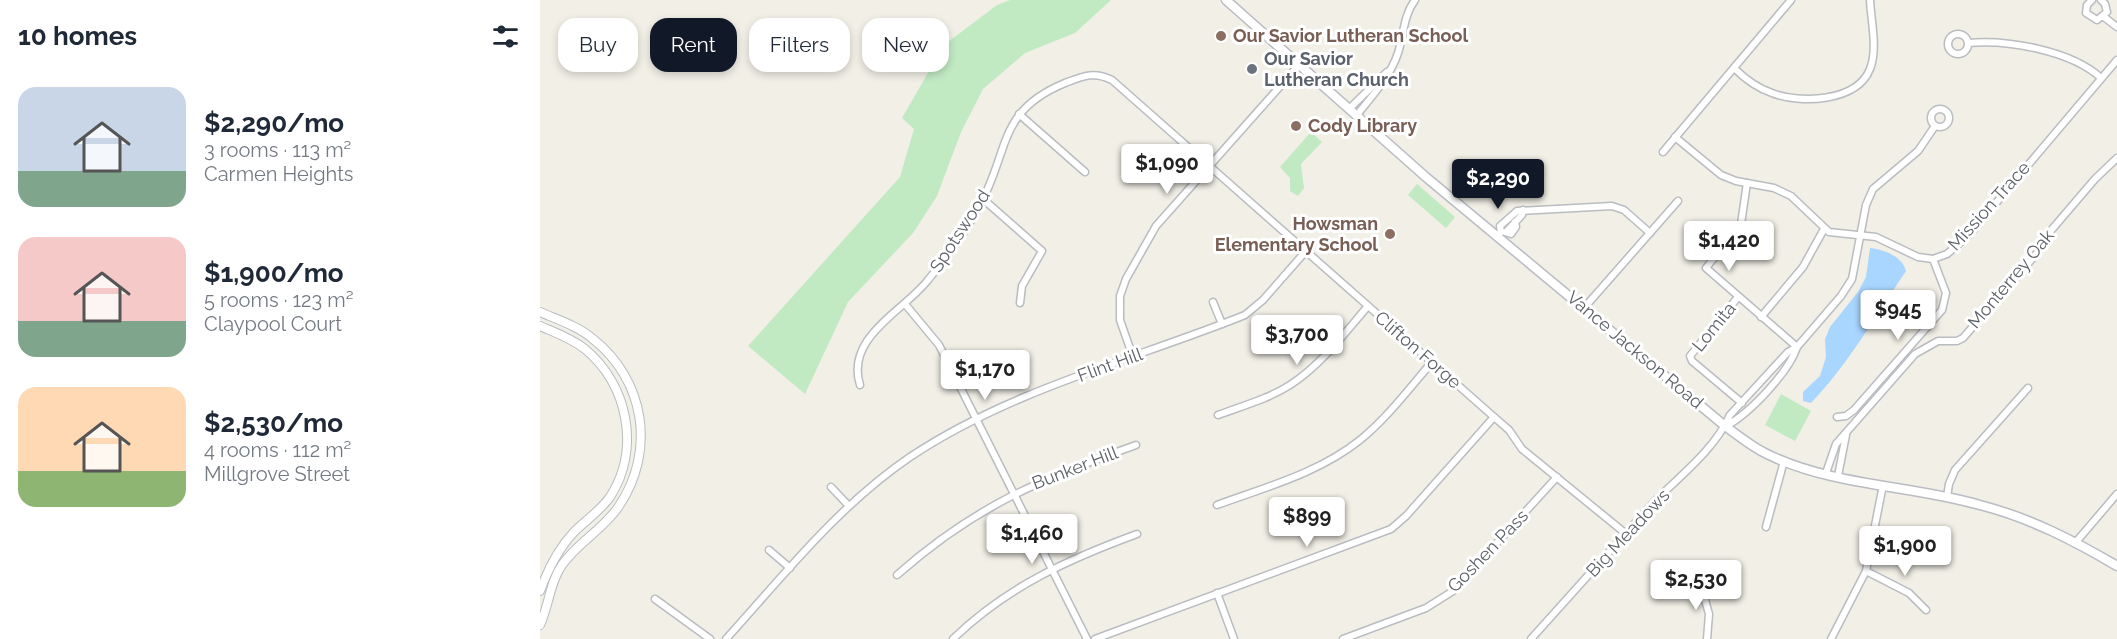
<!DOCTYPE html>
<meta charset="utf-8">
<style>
:root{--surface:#fff;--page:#f2f2f3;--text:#1f2937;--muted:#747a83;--accent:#111827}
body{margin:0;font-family:Raleway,sans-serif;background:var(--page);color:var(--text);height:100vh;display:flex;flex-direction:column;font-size:22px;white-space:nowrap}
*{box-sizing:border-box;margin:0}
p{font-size:20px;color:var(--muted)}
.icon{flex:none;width:33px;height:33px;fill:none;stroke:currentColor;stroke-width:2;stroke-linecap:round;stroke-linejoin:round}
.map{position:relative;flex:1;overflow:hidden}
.drawer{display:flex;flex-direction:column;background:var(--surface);width:540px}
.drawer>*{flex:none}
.guide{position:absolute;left:18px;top:18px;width:570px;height:54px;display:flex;gap:12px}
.price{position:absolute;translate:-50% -51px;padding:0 14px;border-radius:6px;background:#fff;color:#222;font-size:20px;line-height:39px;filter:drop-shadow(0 2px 3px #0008)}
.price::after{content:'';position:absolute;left:50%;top:36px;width:18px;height:14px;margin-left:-9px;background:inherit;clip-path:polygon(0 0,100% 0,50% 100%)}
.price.selected{background:var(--accent);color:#fff}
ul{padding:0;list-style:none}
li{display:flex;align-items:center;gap:18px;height:150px;padding:0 18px}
li span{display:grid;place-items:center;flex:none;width:168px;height:120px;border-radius:18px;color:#555}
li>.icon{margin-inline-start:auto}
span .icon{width:72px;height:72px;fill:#fffc;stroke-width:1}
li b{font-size:26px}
h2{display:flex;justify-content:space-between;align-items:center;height:72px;padding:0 18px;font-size:26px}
.tag{padding:0 21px;border-radius:18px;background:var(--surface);box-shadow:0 3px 9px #0003;font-size:21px;line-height:54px}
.tag.selected{background:var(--accent);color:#fff}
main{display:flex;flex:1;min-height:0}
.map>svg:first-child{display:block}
</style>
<main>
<section class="drawer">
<h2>10 homes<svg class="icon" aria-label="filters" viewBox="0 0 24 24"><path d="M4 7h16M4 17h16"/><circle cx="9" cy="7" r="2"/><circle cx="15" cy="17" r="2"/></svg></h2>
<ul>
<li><span style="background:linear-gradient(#c9d6e8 70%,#7fa58c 0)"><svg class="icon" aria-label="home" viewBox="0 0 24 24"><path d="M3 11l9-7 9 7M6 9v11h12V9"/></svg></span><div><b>$2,290/mo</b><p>3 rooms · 113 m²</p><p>Carmen Heights</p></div></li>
<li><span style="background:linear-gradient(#f6c9c9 70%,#7fa58c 0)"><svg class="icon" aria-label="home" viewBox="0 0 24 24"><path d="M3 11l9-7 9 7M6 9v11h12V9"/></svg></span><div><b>$1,900/mo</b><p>5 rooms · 123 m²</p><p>Claypool Court</p></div></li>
<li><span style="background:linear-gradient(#ffd9b3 70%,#8fb573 0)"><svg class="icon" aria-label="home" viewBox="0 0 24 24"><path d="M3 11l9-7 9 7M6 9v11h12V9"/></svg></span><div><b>$2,530/mo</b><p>4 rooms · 112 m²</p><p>Millgrove Street</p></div></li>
</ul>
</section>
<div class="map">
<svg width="1577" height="639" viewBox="0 0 1577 639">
<rect width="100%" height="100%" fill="#f1efe6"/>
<g fill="#c1eac3">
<polygon points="470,0 571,0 535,33 485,53 443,89 421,132 397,196 373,233 308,302 265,394 208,346 360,177 374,129 362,118 404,45 457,5"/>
<polygon points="771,132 782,142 761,164 764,188 758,196 750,191 750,178 740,167"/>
<polygon points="877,184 915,217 906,228 868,195"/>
<polygon points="1241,394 1271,411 1255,441 1225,425"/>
</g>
<path fill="#a8d6ff" d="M1330 248C1345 250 1362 256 1366 271 1335 317 1309 363 1271 403L1263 401V392L1280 376 1286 357 1285 339 1290 327 1318 292 1326 277Z"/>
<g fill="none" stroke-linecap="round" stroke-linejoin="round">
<g stroke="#b9bcc1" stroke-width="9">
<g id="minor">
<polyline points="1552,0 1547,5 1546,13 1557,20 1567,12 1565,4 1561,0"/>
<polyline points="1564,17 1577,27"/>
<circle cx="1418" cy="44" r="10"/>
<path d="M1428 43C1467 39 1532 51 1561 78"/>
<path d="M1194 68C1205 79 1217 88 1232 93 1260 104 1317 102 1330 69 1338 49 1331 21 1330 0"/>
<circle cx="1400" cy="118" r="9"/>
<polyline points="809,109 847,72"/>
<polyline points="479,114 545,172"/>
<path d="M816 116C832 96 850 77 858 53 864 35 863 16 875 0"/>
<polyline points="1135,137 1181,175 1196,181 1234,188 1251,196 1289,232 1336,237 1378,257 1393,259 1407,254 1428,236 1577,60"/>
<polyline points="1123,152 1251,0"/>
<polyline points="1207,183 1201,224 1166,268 1257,347"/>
<polyline points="443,199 502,251 482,286 480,303"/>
<polyline points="965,232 971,234 976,227 975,222"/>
<polyline points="966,232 982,215 983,210"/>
<polyline points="957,235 961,232 960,226 977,211 1072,206 1084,210 1110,233"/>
<polyline points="1198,297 1150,356 1152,361 1202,403"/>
<polyline points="673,302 682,324"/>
<polyline points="365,304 399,345 547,639"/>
<polyline points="1044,308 1138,201"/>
<polyline points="1221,317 1263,267 1284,229"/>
<polyline points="593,357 580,320 580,296 586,279 616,226 759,65"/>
<path d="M320 385C305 337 364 311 388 280 407 257 426 231 440 205 470 150 457 111 525 83 543 76 554 71 572 80L954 417 969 430 982 449 1085 533"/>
<path d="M678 415C702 406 728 399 750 385 781 365 804 334 828 306"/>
<polyline points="1297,417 1306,416 1314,410 1402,310 1406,293 1393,259"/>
<path d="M1186 426C1209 414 1249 372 1257 347L1301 296 1312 279 1326 205 1333 189 1378 151 1395 126"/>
<polyline points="1286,473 1296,444 1375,354 1398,341 1417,341 1423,338 1498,252 1508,234 1555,179 1577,158"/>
<polyline points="1298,476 1306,435"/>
<polyline points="291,487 309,506"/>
<polyline points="1407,497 1409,484 1415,470 1488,388"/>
<path d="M677 505C726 487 779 473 820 440 847 418 869 389 892 362"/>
<polyline points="1226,527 1244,461"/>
<polyline points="1536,542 1577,494"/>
<polyline points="229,550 250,568"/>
<polyline points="1326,571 1369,593 1386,610"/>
<path d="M357 575C435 506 499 480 596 445"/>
<polyline points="1160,582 1169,614 1167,639"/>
<polyline points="677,593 694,639"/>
<polyline points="115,599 170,639"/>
<path d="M186 639C244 575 298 506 370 457 472 389 593 360 705 315L723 300 766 251"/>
<path d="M413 639C466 587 529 559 597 534"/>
<polyline points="555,639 851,529 866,516 954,417"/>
<polyline points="803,639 886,608 913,591 1017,477"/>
<path d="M991 639 1114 502C1140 476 1175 449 1190 415L1248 352 1257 347"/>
<polyline points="1291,639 1326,571 1343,485"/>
</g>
</g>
<g stroke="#b9bcc1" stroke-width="10">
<g id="tertiary">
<path d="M0 312C18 320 38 326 53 339 105 380 116 451 79 506 64 529 38 542 22 565 10 582 9 605 0 625"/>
<path d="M0 326C16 333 31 338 45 349 88 385 101 449 70 497 60 511 46 520 34 532 18 549 8 569 0 591"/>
</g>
</g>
<g stroke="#b9bdc3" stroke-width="11">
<path id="secondary" d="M686 0 887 178 1185 426C1199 436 1212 447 1227 454 1292 486 1371 485 1440 505 1490 518 1533 540 1577 566"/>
</g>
<use href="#minor" stroke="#fff" stroke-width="6"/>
<use href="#tertiary" stroke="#fff" stroke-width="8"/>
<use href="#secondary" stroke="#fff" stroke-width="8"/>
</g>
<g fill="#8d6e63" stroke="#fff" stroke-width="2">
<circle cx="681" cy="36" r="6"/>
<circle cx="756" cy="126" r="6"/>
<circle cx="850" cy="234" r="6"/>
</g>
<circle fill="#6b7280" stroke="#fff" stroke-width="2" cx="712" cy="69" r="6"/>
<g text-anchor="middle" stroke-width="6" stroke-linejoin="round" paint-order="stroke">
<g font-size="18" font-weight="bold" fill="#785e54" stroke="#fff" text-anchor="start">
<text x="693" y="42">Our Savior Lutheran School</text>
<text x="768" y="132">Cody Library</text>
<text x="838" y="230" text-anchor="end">Howsman<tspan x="838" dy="21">Elementary School</tspan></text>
</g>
<g font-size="18" font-weight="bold" fill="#5b616d" stroke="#fff" text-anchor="start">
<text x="724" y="65">Our Savior<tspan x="724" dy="21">Lutheran Church</tspan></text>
</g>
<g font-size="18" fill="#5d6268" stroke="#fff">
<text transform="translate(1449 206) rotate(-48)" y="6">Mission Trace</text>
<text transform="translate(420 231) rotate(-57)" y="6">Spotswood</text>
<text transform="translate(1471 279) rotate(-50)" y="6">Monterrey Oak</text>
<text transform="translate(1174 327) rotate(-51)" y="6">Lomita</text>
<text transform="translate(878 350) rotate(41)" y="6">Clifton Forge</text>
<text transform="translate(1095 350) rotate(40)" y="6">Vance Jackson Road</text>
<text transform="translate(570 365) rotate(-20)" y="6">Flint Hill</text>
<text transform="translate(535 468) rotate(-21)" y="6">Bunker Hill</text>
<text transform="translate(1088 533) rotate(-47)" y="6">Big Meadows</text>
<text transform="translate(948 551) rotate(-46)" y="6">Goshen Pass</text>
</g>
</g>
</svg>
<b class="price" style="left:627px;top:195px">$1,090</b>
<b class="price selected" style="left:958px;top:210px">$2,290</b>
<b class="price" style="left:1189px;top:272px">$1,420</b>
<b class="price" style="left:1358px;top:341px">$945</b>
<b class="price" style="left:757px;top:366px">$3,700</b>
<b class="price" style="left:445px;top:401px">$1,170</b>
<b class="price" style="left:767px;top:548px">$899</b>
<b class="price" style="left:492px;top:565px">$1,460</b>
<b class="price" style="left:1365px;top:577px">$1,900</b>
<b class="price" style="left:1156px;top:611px">$2,530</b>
<div class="guide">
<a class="tag">Buy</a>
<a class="tag selected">Rent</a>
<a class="tag">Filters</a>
<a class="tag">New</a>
</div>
</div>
</main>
